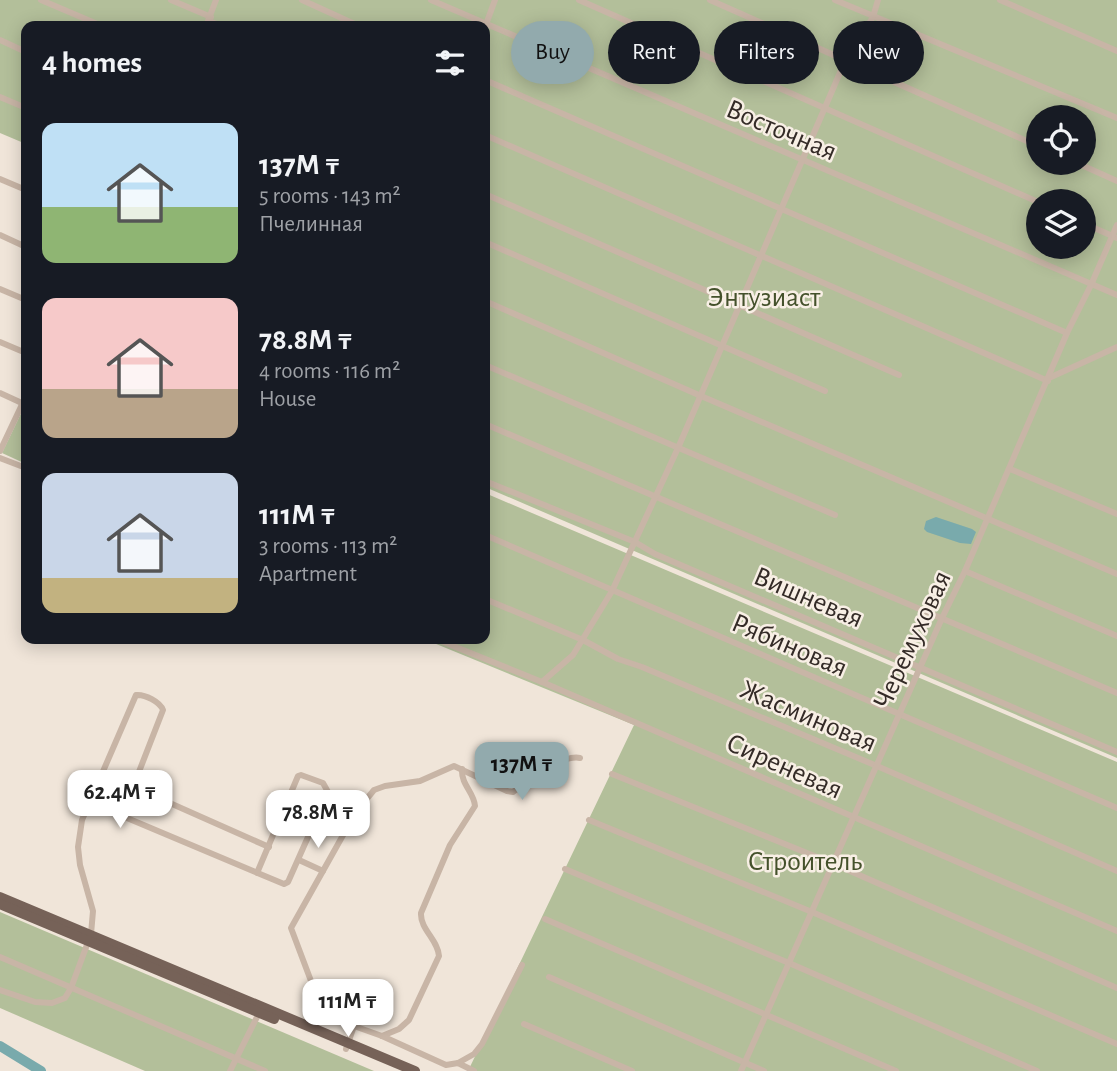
<!DOCTYPE html>
<meta charset="utf-8">
<style>
:root{--surface:#171b24;--page:#242831;--text:#f1f3f6;--muted:#9ea1a6;--accent:#92aaad}
body{margin:0;font-family:"Alegreya Sans",sans-serif;background:var(--page);color:var(--text);height:100vh;display:flex;flex-direction:column;font-size:26px;white-space:nowrap}
*{box-sizing:border-box;margin:0}
p{font-size:23px;color:var(--muted)}
.icon{flex:none;width:38px;height:38px;fill:none;stroke:currentColor;stroke-width:2;stroke-linecap:round;stroke-linejoin:round}
.map{position:relative;flex:1;overflow:hidden}
.side{position:absolute;left:21px;top:21px;width:469px;height:623px;display:flex;flex-direction:column;background:var(--surface);border-radius:14px;box-shadow:0 4px 18px #0003}
.side>*{flex:none}
.top-card{position:absolute;left:511px;top:21px;width:500px;height:63px;display:flex;gap:14px}
.buttons{position:absolute;left:1026px;top:105px;display:grid;gap:14px}
.buttons a{display:grid;place-items:center;width:70px;height:70px;border-radius:50%;background:var(--surface);box-shadow:0 4px 18px #0003;font-size:35px}
.price{position:absolute;translate:-50% -60px;padding:0 16px;border-radius:14px;background:#fff;color:#222;font-size:23px;line-height:46px;filter:drop-shadow(0 2px 4px #0008)}
.price::after{content:'';position:absolute;left:50%;top:42px;width:21px;height:16px;margin-left:-10px;background:inherit;clip-path:polygon(0 0,100% 0,50% 100%)}
.price.current{background:var(--accent);color:#111}
ul{padding:0;list-style:none}
li{display:flex;align-items:center;gap:21px;height:175px;padding:0 21px}
li span{display:grid;place-items:center;flex:none;width:196px;height:140px;border-radius:14px;color:#555}
li>.icon{margin-inline-start:auto}
span .icon{width:84px;height:84px;fill:#fffc;stroke-width:1}
li b{font-size:30px}
h2{display:flex;justify-content:space-between;align-items:center;height:84px;padding:0 21px;font-size:30px}
.tag{padding:0 24px;border-radius:32px;background:var(--surface);box-shadow:0 4px 18px #0003;font-size:24px;line-height:63px}
.tag.current{background:var(--accent);color:#111}
.map>svg:first-child{display:block}
</style>
<div class="map">
<svg width="1117" height="1071" viewBox="0 0 1117 1071">
<rect width="100%" height="100%" fill="#f0e5d9"/>
<g fill="#b3bf9a" fill-rule="evenodd">
<path d="M0 0H1117V758L485 487V26H26V144L0 133ZM1038 117H1083V163H1038ZM1038 201H1083V247H1038Z"/>
<polygon points="26,403 26,464 2,453"/>
<polygon points="485,493 1117,762 1117,1071 468,1071 634,725 424,639 485,639"/>
<polygon points="0,912 374,1071 145,1071 0,1008"/>
</g>
<polygon fill="#79aaac" points="936,517 972,529 976,532 971,544 960,543 927,532 924,529 926,521"/>
<g fill="none" stroke-linecap="round" stroke-linejoin="round">
<polyline stroke="#79aaac" stroke-width="10" points="0,1046 41,1071"/>
<g stroke="#c8b5a6" stroke-width="6">
<polyline points="41,0 102,26"/>
<polyline points="171,0 211,17"/>
<polyline points="302,0 359,26"/>
<polyline points="431,0 1117,295"/>
<polyline points="579,0 1038,202"/>
<polyline points="710,0 1038,146"/>
<polyline points="835,0 1117,118"/>
<polyline points="1000,0 1117,51"/>
<polyline points="209,21 222,26"/>
<polyline points="206,26 216,0"/>
<polyline points="485,27 495,0"/>
<polyline points="0,40 26,52"/>
<polyline points="485,80 1067,333"/>
<polyline points="0,97 26,108"/>
<polyline points="485,135 1048,381"/>
<polyline points="1077,163 1117,181"/>
<polyline points="0,179 26,190"/>
<polyline points="485,194 899,375"/>
<polyline points="1083,223 1117,238"/>
<polyline points="0,235 26,247"/>
<polyline points="485,242 825,391"/>
<polyline points="0,289 26,300"/>
<polyline points="485,301 701,396 1117,574"/>
<polyline points="0,342 26,353"/>
<polyline points="485,365 835,515"/>
<polyline points="1049,378 1117,347"/>
<polyline points="0,393 24,404"/>
<polyline points="485,424 1117,693"/>
<polyline points="0,451 26,396"/>
<polyline points="0,458 26,468"/>
<polyline points="1010,469 1117,514"/>
<polyline points="485,481 635,542 655,554 1117,752"/>
<polyline points="485,535 1117,808"/>
<polyline points="965,571 1117,636"/>
<polyline points="485,599 583,640 618,659 642,667 877,766 1117,871"/>
<polyline points="436,639 542,682 1117,931"/>
<polyline points="542,682 573,655 612,591 678,448 845,61 873,17 878,0"/>
<polyline points="612,774 834,864 1117,988"/>
<polyline points="89,802 284,884 288,882 328,792 323,783 301,775 298,776 257,873"/>
<polyline points="589,820 812,912 1117,1044"/>
<polyline points="299,860 323,871"/>
<polyline points="565,869 789,963 1037,1071"/>
<polyline points="545,919 896,1071"/>
<polyline points="0,957 265,1071"/>
<polyline points="549,977 764,1071"/>
<path d="M0 990 35 1002 52 1003 65 998 71 988 91 934 93 911 80 865 78 847 82 820 136 695C145 694 160 702 163 710L135 782 136 788 269 847"/>
<polyline points="524,1024 632,1071"/>
<path d="M382 1036 399 1029 409 1020 439 956C438 940 420 929 421 913L450 845 475 806C474 792 461 785 462 769"/>
<polyline points="346,1049 354,1026"/>
<polyline points="458,1063 474,1054 482,1044 522,965"/>
<polyline points="230,1071 259,1013"/>
<path d="M474 1071 458 1063 446 1065 382 1036 354 1026 320 1009 314 1000 311 981 291 928 356 812 374 790 385 786 420 781 454 766 507 791 513 792C529 781 562 754 580 758"/>
<polyline points="741,1071 942,618 965,571 1067,333 1091,285 1117,225"/>
</g>
<g stroke="#766258" stroke-width="10">
<polyline points="0,897 415,1071"/>
<polyline points="0,904 274,1019"/>
</g>
</g>
<g text-anchor="middle" stroke-width="5" stroke-linejoin="round" paint-order="stroke">
<g font-size="28" fill="#342b27" stroke="#f8efe5">
<text transform="translate(782 129) rotate(23)" y="10">Восточная</text>
<text transform="translate(809 596) rotate(23)" y="10">Вишневая</text>
<text transform="translate(911 639) rotate(-65)" y="10">Черемуховая</text>
<text transform="translate(790 644) rotate(23)" y="10">Рябиновая</text>
<text transform="translate(809 715) rotate(23)" y="10">Жасминовая</text>
<text transform="translate(785 765) rotate(24)" y="10">Сиреневая</text>
</g>
<g font-size="28" fill="#44512b" stroke="#f8efe5">
<text x="764" y="306">Энтузиаст</text>
<text x="805" y="870">Строитель</text>
</g>
</g>
</svg>
<div class="buttons">
<a><svg class="icon" aria-label="locate" viewBox="0 0 24 24"><circle cx="12" cy="12" r="6"/><path d="M12 2v4M12 18v4M2 12h4M18 12h4"/></svg></a>
<a><svg class="icon" aria-label="layers" viewBox="0 0 24 24"><path d="M12 4l9 5-9 5-9-5zM3 14l9 5 9-5"/></svg></a>
</div>
<b class="price current" style="left:522px;top:802px">137M ₸</b>
<b class="price" style="left:120px;top:830px">62.4M ₸</b>
<b class="price" style="left:318px;top:850px">78.8M ₸</b>
<b class="price" style="left:348px;top:1039px">111M ₸</b>
<div class="top-card">
<a class="tag current">Buy</a>
<a class="tag">Rent</a>
<a class="tag">Filters</a>
<a class="tag">New</a>
</div>
<section class="side">
<h2>4 homes<svg class="icon" aria-label="filters" viewBox="0 0 24 24"><path d="M4 7h16M4 17h16"/><circle cx="9" cy="7" r="2"/><circle cx="15" cy="17" r="2"/></svg></h2>
<ul>
<li><span style="background:linear-gradient(#bfe0f5 60%,#8fb573 0)"><svg class="icon" aria-label="home" viewBox="0 0 24 24"><path d="M3 11l9-7 9 7M6 9v11h12V9"/></svg></span><div><b>137M ₸</b><p>5 rooms · 143 m²</p><p>Пчелинная</p></div></li>
<li><span style="background:linear-gradient(#f6c9c9 65%,#b9a48a 0)"><svg class="icon" aria-label="home" viewBox="0 0 24 24"><path d="M3 11l9-7 9 7M6 9v11h12V9"/></svg></span><div><b>78.8M ₸</b><p>4 rooms · 116 m²</p><p>House</p></div></li>
<li><span style="background:linear-gradient(#c9d6e8 75%,#c2b280 0)"><svg class="icon" aria-label="home" viewBox="0 0 24 24"><path d="M3 11l9-7 9 7M6 9v11h12V9"/></svg></span><div><b>111M ₸</b><p>3 rooms · 113 m²</p><p>Apartment</p></div></li>
</ul>
</section>
</div>
